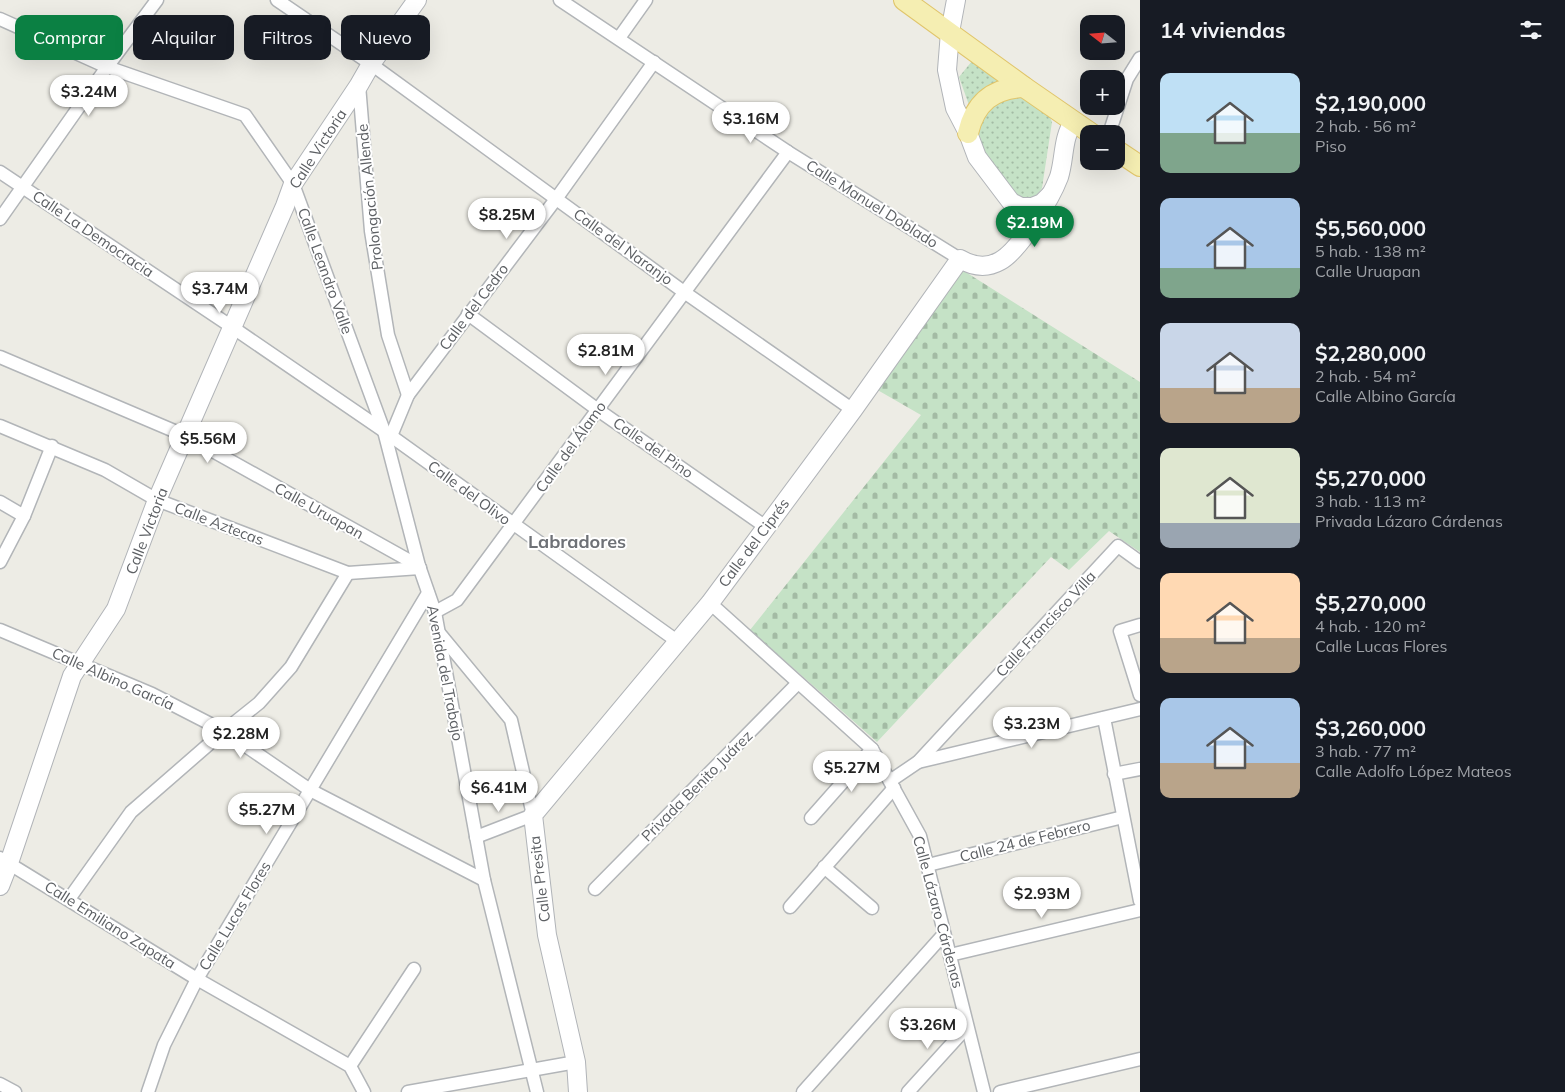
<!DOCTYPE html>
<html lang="es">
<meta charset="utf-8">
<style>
:root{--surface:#171b24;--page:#242831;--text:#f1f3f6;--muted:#9ea1a6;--accent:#0b8043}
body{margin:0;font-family:Mulish,sans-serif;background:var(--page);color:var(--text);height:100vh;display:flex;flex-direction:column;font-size:19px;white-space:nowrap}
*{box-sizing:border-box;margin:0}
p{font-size:16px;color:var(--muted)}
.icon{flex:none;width:28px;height:28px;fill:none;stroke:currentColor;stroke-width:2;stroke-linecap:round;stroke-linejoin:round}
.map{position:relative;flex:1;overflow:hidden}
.drawer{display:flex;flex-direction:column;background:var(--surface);width:425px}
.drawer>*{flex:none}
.top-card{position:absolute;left:15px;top:15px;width:475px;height:45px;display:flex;gap:10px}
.needle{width:32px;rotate:287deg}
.controls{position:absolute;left:1080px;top:15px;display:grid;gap:10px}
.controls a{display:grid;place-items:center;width:45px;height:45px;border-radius:10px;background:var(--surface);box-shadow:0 5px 20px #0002;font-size:25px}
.price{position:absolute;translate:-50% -42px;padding:0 11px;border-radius:18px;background:#fff;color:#222;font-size:16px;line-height:32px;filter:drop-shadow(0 1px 2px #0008)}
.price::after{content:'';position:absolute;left:50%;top:30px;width:15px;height:11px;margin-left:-8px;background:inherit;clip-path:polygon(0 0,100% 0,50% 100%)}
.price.selected{background:var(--accent);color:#fff}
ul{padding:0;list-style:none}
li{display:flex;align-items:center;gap:15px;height:125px;padding:0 20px}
li span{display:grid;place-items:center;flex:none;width:140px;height:100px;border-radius:10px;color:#555}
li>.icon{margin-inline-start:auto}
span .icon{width:60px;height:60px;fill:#fffc;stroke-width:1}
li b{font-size:21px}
h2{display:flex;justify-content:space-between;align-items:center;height:60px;padding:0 20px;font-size:21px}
.tag{padding:0 18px;border-radius:10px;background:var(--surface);box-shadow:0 5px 20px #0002;font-size:18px;line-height:45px}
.tag.selected{background:var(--accent);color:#fff}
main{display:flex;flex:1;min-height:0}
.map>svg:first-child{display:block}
</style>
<main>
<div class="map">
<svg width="1140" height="1092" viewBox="0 0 1140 1092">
<defs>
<pattern id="cemetery-stones" width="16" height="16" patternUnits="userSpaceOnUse" patternTransform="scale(1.25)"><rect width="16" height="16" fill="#c5e2c6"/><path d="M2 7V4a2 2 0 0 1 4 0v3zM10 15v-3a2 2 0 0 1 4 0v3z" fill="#a3bba4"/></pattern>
<pattern id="garden-dots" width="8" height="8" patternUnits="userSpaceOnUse" patternTransform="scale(1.25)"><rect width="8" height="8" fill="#c5e2c6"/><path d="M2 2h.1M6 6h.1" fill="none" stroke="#a3bba4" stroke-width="1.8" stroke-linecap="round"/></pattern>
</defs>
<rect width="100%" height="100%" fill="#edece5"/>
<polygon fill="url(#cemetery-stones)" points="964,271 1140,382 1140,552 1109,531 1069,570 1051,557 877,742 750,630 921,415 874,388 958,274"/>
<g fill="url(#garden-dots)">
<polygon points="972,61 1002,83 970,108 959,77"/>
<path d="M1025 96 1048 113 1052 122 1042 188C1036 198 1030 199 1020 200L978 143V123L996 100Z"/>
</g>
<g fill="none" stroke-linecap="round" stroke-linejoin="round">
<g stroke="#b2b5b8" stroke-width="15">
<g id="street">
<polyline points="277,0 371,64 684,292 853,410"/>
<polyline points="560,0 788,152 960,259"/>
<polyline points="0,19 107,67 245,115 293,184 384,431 419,566 435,612 484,880 537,1092"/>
<polyline points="619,38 646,0"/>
<polyline points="359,85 371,231 388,335 408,395"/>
<polyline points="1109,134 1127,79 1140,58"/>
<polyline points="0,172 232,327 384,431 677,641"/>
<polyline points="0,219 107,67 157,0"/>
<polyline points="468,314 598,410 766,527"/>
<polyline points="0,357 186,436 419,566"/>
<polyline points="0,426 105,470 157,500 348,573 420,568"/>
<polyline points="391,436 408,395 556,199 654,62"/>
<polyline points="0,502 24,516"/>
<polyline points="0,562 24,516 52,446"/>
<polyline points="710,603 872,749 920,836 984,1092"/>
<polyline points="435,612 457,600 788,152"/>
<polyline points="1140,625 1120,631 1140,695"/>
<polyline points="0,630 152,694 224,731 310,790 484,880"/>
<polyline points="440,634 511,720 533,815 476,837"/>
<polyline points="1104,718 1140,901"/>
<polyline points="918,762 1140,709"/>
<polyline points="1114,774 1140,769"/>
<polyline points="890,781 918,762 1118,546 1140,562"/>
<polyline points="811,818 872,749"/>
<polyline points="0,858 197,979 350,1066 364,1092"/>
<polyline points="928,865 1123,817"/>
<polyline points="824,867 872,908"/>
<polyline points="595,889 798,683"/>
<polyline points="69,899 131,812 224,731 259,703 291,667 348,573"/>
<polyline points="790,907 894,788"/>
<polyline points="950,955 1140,910"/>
<polyline points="350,1066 414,969"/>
<polyline points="0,1084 15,1092"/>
<polyline points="148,1092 164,1045 197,979 428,593"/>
<polyline points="408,1092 576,1062"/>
<polyline points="803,1092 944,934"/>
<polyline points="908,1092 967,1027"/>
<polyline points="1000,1092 1140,1059"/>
</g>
</g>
<g stroke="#b1b4b8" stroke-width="20">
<g id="secondary">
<polyline points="956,0 950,32 947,70 955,108 968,133 977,157 1011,202 1021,207 1032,207 1042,203 1050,195"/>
<polyline points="0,886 9,863 72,676 116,609 157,500 285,206 293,184 359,85 371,64 417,0"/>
<path d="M578 1092 576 1062 547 935 533 815 710 603 853 410 960 259C972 266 986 269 1000 261 1020 250 1051 198 1059 177 1065 158 1062 138 1074 121"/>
</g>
</g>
<g stroke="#e0c56b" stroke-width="22">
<g id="primary">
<polyline points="904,0 1024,87 1092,134"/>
<path d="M968 133C975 103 993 88 1024 87"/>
<polyline points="1116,150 1140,166"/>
</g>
</g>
<use href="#street" stroke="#fff" stroke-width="12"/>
<use href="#secondary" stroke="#fff" stroke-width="18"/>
<use href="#primary" stroke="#f5eeb2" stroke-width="20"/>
</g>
<g text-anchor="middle" stroke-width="4" stroke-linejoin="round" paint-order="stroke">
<g font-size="15" fill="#5d6064" stroke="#fff">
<text transform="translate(318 149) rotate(-57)" y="5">Calle Victoria</text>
<text transform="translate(370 197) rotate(-96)" y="5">Prolongación Allende</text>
<text transform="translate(872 204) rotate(32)" y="5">Calle Manuel Doblado</text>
<text transform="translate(93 234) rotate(34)" y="5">Calle La Democracia</text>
<text transform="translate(623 247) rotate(36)" y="5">Calle del Naranjo</text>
<text transform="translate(325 271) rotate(70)" y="5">Calle Leandro Valle</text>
<text transform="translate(474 307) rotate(-53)" y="5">Calle del Cedro</text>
<text transform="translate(571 447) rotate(-54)" y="5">Calle del Álamo</text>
<text transform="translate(653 448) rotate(35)" y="5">Calle del Pino</text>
<text transform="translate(469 493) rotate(36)" y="5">Calle del Olivo</text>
<text transform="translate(319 511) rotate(29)" y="5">Calle Uruapan</text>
<text transform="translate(219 524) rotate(21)" y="5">Calle Aztecas</text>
<text transform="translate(147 531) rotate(-69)" y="5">Calle Victoria</text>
<text transform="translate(754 543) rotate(-53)" y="5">Calle del Ciprés</text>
<text transform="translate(1046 624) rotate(-47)" y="5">Calle Francisco Villa</text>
<text transform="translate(445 673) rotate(79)" y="5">Avenida del Trabajo</text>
<text transform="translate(113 679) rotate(24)" y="5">Calle Albino García</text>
<text transform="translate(697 786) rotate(-45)" y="5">Privada Benito Juárez</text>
<text transform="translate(1025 841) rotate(-14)" y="5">Calle 24 de Febrero</text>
<text transform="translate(540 879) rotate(-97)" y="5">Calle Presita</text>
<text transform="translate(938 912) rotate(75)" y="5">Calle Lázaro Cárdenas</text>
<text transform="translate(235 916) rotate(-59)" y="5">Calle Lucas Flores</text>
<text transform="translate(110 925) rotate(32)" y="5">Calle Emiliano Zapata</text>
</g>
<g font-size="18" font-weight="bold" fill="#6e7176" stroke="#fff">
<text x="577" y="548">Labradores</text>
</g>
</g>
</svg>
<div class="controls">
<a><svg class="needle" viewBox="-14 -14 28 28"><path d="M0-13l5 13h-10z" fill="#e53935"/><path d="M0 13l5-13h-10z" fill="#9ea1a6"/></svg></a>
<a>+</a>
<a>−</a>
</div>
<b class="price" style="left:89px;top:117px">$3.24M</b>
<b class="price" style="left:751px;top:144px">$3.16M</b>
<b class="price" style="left:507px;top:240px">$8.25M</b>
<b class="price selected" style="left:1035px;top:248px">$2.19M</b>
<b class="price" style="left:220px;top:314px">$3.74M</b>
<b class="price" style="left:606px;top:376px">$2.81M</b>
<b class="price" style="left:208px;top:464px">$5.56M</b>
<b class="price" style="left:1032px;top:749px">$3.23M</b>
<b class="price" style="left:241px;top:759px">$2.28M</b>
<b class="price" style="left:852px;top:793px">$5.27M</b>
<b class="price" style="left:499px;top:813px">$6.41M</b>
<b class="price" style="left:267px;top:835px">$5.27M</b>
<b class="price" style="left:1042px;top:919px">$2.93M</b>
<b class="price" style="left:928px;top:1050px">$3.26M</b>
<div class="top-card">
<a class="tag selected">Comprar</a>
<a class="tag">Alquilar</a>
<a class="tag">Filtros</a>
<a class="tag">Nuevo</a>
</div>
</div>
<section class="drawer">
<h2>14 viviendas<svg class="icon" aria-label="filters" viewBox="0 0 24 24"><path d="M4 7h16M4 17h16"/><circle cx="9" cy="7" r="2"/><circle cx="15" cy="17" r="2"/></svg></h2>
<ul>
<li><span style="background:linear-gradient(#bfe0f5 60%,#7fa58c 0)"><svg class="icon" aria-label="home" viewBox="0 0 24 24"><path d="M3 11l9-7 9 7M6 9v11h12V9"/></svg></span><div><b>$2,190,000</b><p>2 hab. · 56 m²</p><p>Piso</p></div></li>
<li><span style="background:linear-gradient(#a9c7e8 70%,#7fa58c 0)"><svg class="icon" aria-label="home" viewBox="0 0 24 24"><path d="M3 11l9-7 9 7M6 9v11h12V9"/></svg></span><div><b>$5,560,000</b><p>5 hab. · 138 m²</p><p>Calle Uruapan</p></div></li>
<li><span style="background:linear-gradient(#c9d6e8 65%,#b9a48a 0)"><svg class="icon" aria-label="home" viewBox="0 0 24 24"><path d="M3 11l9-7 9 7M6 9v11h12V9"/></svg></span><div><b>$2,280,000</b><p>2 hab. · 54 m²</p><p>Calle Albino García</p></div></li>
<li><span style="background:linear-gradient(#dfe7d0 75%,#9aa5b1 0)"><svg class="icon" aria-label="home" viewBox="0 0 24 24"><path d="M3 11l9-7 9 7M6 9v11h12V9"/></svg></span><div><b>$5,270,000</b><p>3 hab. · 113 m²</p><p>Privada Lázaro Cárdenas</p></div></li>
<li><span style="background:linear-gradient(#ffd9b3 65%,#b9a48a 0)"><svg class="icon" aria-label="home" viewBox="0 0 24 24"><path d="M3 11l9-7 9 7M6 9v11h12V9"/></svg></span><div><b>$5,270,000</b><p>4 hab. · 120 m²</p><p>Calle Lucas Flores</p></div></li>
<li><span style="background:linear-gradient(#a9c7e8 65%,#b9a48a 0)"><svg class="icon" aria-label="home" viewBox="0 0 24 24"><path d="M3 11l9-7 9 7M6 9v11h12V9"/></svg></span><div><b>$3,260,000</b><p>3 hab. · 77 m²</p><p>Calle Adolfo López Mateos</p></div></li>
</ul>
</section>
</main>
